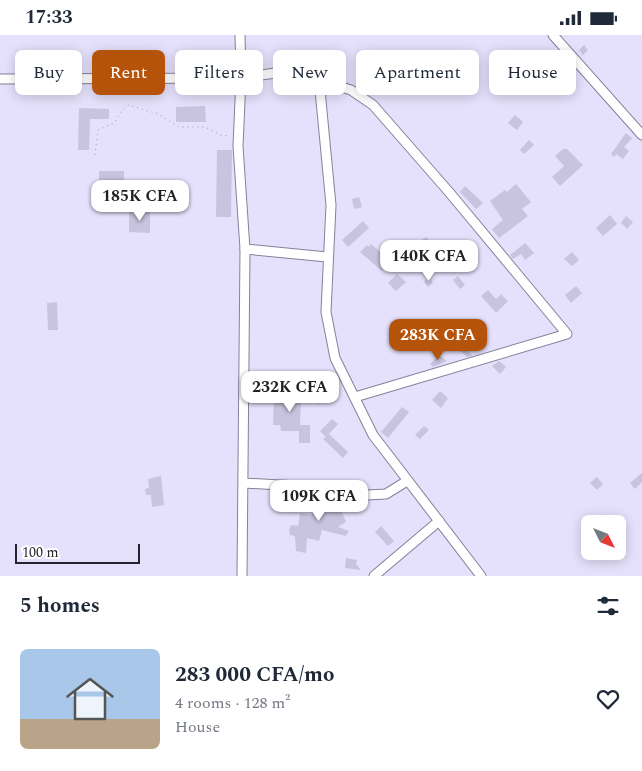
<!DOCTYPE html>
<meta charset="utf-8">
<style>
:root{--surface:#fff;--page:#f2f2f3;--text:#1f2937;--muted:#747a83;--accent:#b45309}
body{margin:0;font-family:Spectral,serif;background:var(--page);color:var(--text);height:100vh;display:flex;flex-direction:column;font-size:19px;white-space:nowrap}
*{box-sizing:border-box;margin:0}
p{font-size:16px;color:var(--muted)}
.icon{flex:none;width:28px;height:28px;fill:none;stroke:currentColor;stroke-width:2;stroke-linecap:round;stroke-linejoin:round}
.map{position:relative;height:541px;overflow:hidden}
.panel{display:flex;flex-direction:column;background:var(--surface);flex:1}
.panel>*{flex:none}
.guide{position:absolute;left:15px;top:15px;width:612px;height:45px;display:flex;gap:10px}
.needle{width:32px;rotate:132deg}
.tools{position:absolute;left:581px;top:480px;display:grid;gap:10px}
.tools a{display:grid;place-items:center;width:45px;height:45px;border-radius:8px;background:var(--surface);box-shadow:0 2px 12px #0003;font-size:25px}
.scale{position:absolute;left:15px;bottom:12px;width:125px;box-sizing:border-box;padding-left:5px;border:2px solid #25232d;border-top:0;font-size:14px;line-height:18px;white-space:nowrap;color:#25232d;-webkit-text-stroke:4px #fff;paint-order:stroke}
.price{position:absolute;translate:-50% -42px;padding:0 11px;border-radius:10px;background:#fff;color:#222;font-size:16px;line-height:32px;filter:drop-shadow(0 1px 2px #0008)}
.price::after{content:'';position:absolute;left:50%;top:30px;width:15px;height:11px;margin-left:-8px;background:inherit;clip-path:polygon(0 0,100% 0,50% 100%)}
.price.current{background:var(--accent);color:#fff}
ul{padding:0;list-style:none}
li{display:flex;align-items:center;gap:15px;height:125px;padding:0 20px}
li span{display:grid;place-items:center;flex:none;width:140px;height:100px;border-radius:8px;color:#555}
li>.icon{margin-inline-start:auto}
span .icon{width:60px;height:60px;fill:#fffc;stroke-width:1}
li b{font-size:21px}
h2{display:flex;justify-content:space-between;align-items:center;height:60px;padding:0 20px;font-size:21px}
.tag{padding:0 18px;border-radius:8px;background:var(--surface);box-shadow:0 2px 12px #0003;font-size:18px;line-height:45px}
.tag.current{background:var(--accent);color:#fff}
.status{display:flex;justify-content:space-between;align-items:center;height:35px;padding:0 25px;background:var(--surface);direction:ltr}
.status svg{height:14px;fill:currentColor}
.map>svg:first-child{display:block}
</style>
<div class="status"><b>17:33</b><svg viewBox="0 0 49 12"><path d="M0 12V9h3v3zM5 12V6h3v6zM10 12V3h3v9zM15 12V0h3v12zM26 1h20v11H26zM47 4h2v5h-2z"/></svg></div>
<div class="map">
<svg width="642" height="541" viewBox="0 0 642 541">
<rect width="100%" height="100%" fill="#e5e0fb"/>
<g fill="#c8c3de">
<polygon points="584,10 588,15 583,20 579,15"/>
<polygon points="205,71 206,87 176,87 176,72"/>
<polygon points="79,73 109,74 109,84 90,84 89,115 78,115"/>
<polygon points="515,80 523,87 517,95 508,88"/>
<polygon points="626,98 632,103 624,112 629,116 623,124 616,119 614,122 611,119"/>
<polygon points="529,105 534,110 524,119 520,115"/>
<polygon points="563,114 567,114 583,130 560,151 552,142 564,131 555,121"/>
<polygon points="217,115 232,115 231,182 216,182"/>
<polygon points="99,136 124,136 124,148 99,147"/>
<polygon points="516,149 531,167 522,174 528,181 499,203 492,194 503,185 490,166 505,155 507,157"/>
<polygon points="465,151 483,168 476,174 460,157"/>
<polygon points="359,162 362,172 354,174 352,164"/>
<polygon points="129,176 150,176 150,198 129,197"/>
<polygon points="610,180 617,189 603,201 596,193"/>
<polygon points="626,181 633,187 627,194 621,188"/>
<polygon points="363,186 369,193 348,212 342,205"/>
<polygon points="426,202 436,215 428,221 418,208"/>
<polygon points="525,208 534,218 525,225 521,219 513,224 510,220"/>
<polygon points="371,209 384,220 380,224 387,231 382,236 360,217 367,210 369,212"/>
<polygon points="572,217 579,225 572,231 564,224"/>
<polygon points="397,239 406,247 396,256 388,248"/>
<polygon points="458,241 465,250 460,254 453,245"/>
<polygon points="429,242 433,248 428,252 424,247"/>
<polygon points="576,251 582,258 571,268 565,260"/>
<polygon points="488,255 496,264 501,259 508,266 496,278 481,261"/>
<polygon points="57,267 58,295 48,295 47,268"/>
<polygon points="463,309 466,312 472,321 467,322 458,314"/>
<polygon points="439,320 447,326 433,332 430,329"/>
<polygon points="499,326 506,332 500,339 492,331"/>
<polygon points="292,341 291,365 301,366 300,390 310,390 310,408 299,408 299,396 281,396 280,390 273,390 274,365 283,365 281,342"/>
<polygon points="324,341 327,358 323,359 319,369 313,367 316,357 314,342"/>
<polygon points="440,356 448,363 441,373 432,365"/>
<polygon points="402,372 409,377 388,403 381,397"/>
<polygon points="332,384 338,389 327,401 329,399 348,417 343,423 323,404 326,402 320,396"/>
<polygon points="424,391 429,395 420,404 415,400"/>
<polygon points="642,438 642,447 635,454 630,448"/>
<polygon points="161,441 164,470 152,472 151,460 146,460 145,454 149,453 148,444"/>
<polygon points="597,442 603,449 597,455 590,448"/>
<polygon points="331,459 334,459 346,487 338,492 349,496 346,501 322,495 319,506 307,503 306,518 296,516 295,501 290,500 289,495 291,490 298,491 300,478 312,480 312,466"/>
<polygon points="381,491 394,506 388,511 375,497"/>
<polygon points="346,523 357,525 356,529 361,535 345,533"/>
</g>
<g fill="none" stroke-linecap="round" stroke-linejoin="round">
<g stroke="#86819a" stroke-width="11">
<g id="minor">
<polyline points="240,0 241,43 238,111 245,214 242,541"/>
<polyline points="553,0 642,100"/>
<polyline points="0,44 241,43 275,38 319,45 351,55 373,70 449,157 567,299 355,362"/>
<polyline points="319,45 331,170 326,277 335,323 373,400 481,541"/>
<polyline points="245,214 327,222"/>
<polyline points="244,448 334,453 367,460 386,459 407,446"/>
<polyline points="374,541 439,486"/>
</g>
</g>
<polyline stroke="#9c98ac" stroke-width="1" stroke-dasharray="1 4" stroke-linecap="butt" points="95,120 98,95 114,88 123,74 129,70 158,79 179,92 205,92 221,100 230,101"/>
<use href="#minor" stroke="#fff" stroke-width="9"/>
</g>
</svg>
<div class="tools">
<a><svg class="needle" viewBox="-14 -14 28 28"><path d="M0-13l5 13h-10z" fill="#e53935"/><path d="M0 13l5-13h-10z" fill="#747a83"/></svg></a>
</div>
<div class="scale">100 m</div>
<b class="price" style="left:140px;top:187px">185K CFA</b>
<b class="price" style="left:429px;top:247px">140K CFA</b>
<b class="price current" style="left:438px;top:326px">283K CFA</b>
<b class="price" style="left:290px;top:378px">232K CFA</b>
<b class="price" style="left:319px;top:487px">109K CFA</b>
<div class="guide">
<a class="tag">Buy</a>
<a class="tag current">Rent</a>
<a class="tag">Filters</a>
<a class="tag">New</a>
<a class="tag">Apartment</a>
<a class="tag">House</a>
</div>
</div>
<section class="panel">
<h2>5 homes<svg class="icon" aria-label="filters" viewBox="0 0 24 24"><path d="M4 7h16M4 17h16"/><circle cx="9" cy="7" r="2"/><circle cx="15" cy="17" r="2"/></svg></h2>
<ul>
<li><span style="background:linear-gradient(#a9c7e8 70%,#b9a48a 0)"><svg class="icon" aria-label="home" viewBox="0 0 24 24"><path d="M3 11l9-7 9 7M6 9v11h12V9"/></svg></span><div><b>283 000 CFA/mo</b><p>4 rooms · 128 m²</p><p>House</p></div><svg class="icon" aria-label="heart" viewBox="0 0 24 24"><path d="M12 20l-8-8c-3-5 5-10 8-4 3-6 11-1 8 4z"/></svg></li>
</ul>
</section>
